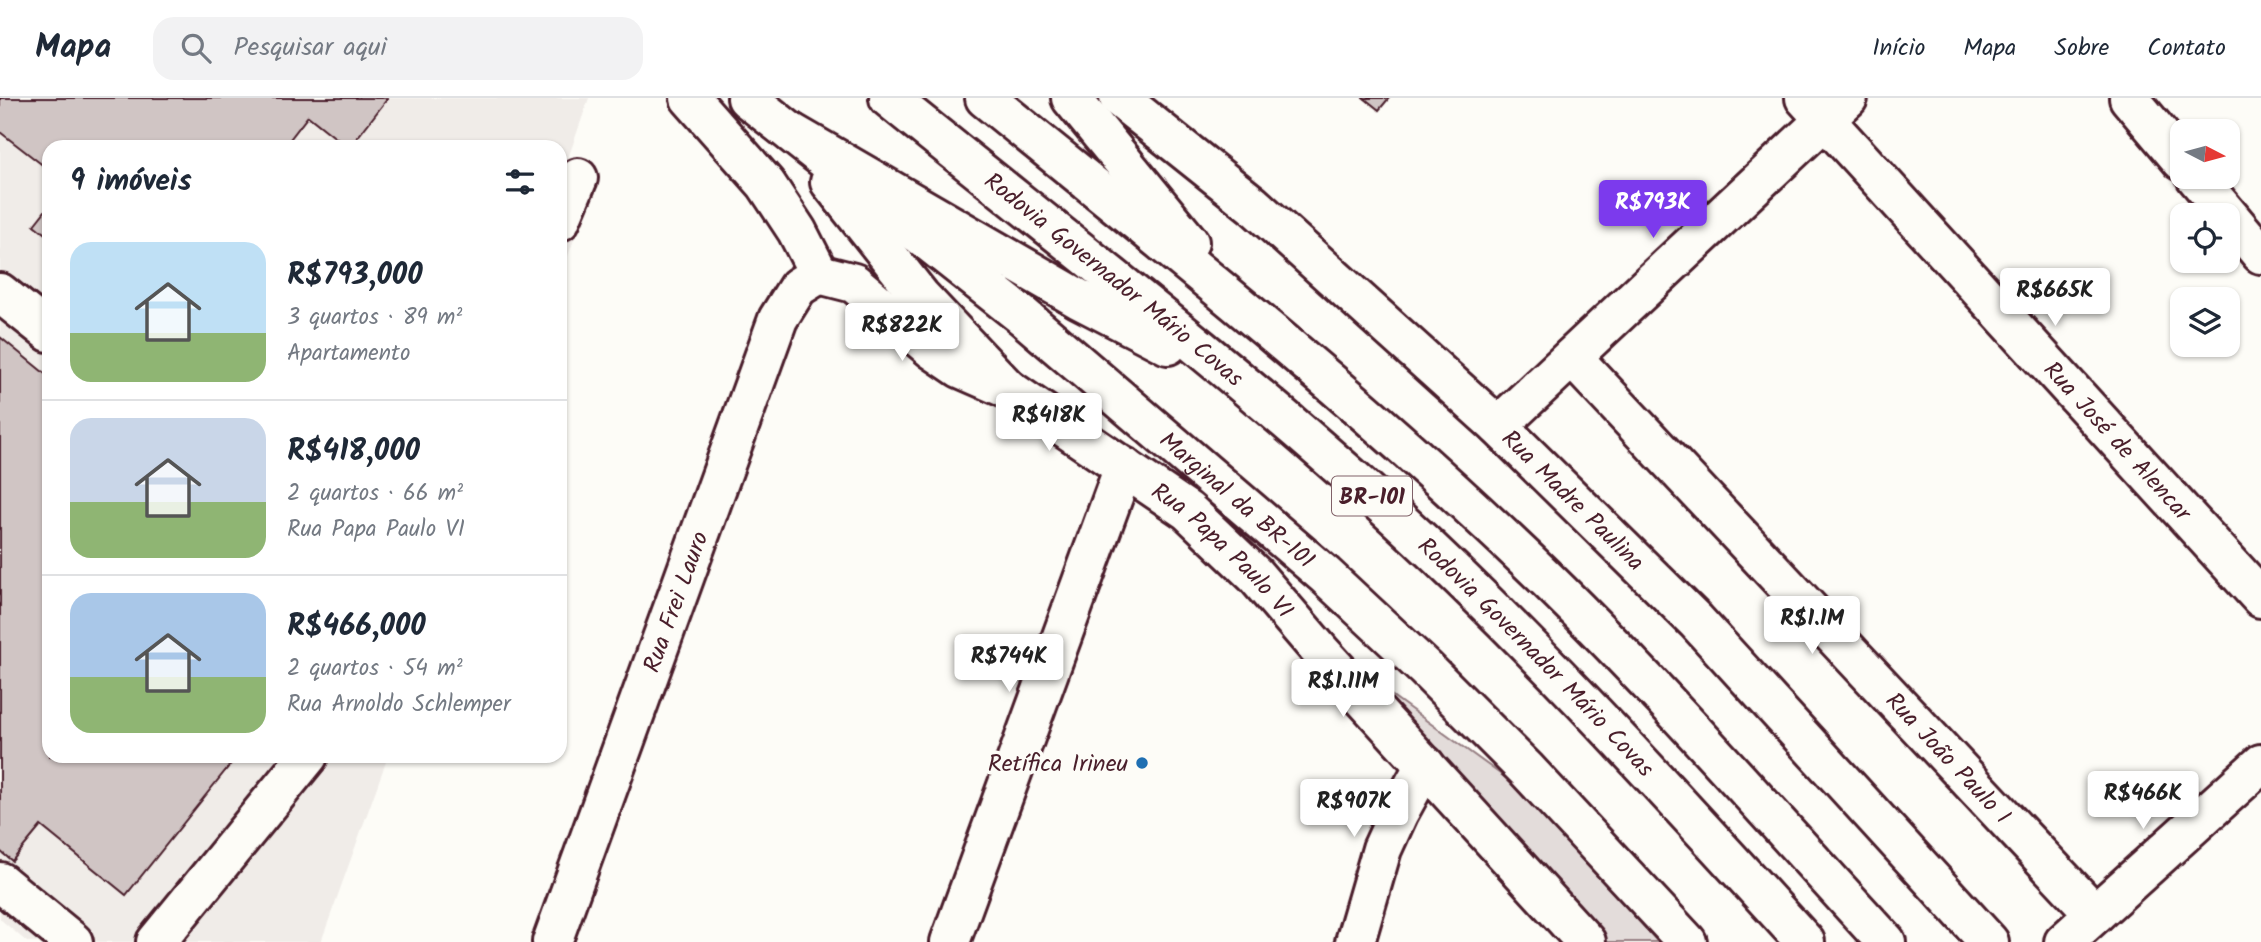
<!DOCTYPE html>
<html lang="pt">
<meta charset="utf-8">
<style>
:root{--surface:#fff;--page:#f2f2f3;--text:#1f2937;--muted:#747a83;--line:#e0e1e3;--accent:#7c3aed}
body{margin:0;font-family:Kalam,sans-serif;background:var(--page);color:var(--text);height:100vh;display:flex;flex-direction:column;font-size:26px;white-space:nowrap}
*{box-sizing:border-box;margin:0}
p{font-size:23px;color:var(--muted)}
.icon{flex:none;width:38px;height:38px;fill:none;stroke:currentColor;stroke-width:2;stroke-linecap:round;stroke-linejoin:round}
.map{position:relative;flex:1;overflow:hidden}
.drawer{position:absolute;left:42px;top:42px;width:525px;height:623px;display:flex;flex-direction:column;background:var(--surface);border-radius:21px;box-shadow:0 2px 5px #0004}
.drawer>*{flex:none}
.needle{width:46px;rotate:96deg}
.tools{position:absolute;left:2170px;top:21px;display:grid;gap:14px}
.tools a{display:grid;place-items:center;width:70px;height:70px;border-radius:14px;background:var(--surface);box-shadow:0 2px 5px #0004;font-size:35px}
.price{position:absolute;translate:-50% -60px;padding:0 16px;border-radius:7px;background:#fff;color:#222;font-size:23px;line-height:46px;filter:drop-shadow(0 2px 4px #0008)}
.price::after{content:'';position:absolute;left:50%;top:42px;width:21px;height:16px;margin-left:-10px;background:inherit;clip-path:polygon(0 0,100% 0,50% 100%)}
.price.current{background:var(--accent);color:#fff}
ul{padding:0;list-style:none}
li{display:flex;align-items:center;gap:21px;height:175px;padding:0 28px}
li+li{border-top:2px solid var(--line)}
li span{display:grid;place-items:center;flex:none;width:196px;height:140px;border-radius:21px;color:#555}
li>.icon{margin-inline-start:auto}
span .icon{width:84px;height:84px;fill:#fffc;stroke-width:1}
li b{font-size:30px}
h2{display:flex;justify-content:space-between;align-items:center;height:84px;padding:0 28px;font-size:30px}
header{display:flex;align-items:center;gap:42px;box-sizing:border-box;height:98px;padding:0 35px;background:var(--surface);border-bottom:2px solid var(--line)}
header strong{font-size:33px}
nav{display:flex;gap:38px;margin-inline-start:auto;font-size:24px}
.search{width:490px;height:63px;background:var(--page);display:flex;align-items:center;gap:18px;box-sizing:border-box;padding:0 24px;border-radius:21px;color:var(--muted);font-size:26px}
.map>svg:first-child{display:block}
</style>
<header>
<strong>Mapa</strong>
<div class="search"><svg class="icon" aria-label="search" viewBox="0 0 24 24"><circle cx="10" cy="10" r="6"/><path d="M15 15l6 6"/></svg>Pesquisar aqui</div>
<nav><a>Início</a><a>Mapa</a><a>Sobre</a><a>Contato</a></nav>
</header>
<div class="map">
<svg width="2261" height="844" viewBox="0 0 2261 844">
<rect width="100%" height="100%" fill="#fdfcf7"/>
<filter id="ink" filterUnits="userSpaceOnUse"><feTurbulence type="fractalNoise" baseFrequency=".0143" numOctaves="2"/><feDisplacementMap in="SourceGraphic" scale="14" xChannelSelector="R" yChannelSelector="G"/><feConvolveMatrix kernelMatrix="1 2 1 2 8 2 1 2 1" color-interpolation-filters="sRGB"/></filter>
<g filter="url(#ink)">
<polygon fill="#f0ece8" points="0,0 589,0 564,72 594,86 560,180 560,49 49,49 49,658 388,658 321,844 27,844 0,821"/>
<polygon fill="#e3dcda" stroke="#967e82" stroke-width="2" points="1340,560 1514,686 1658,844 1599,844"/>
<g fill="#d0c5c4" stroke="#4a1f2b" stroke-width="2">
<polygon points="0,0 388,0 350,49 347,49 308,18 284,49 49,49 49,72 0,34"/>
<polygon points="1364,0 1389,0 1379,12"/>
<polygon points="49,108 49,139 34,127"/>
<polygon points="0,239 49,279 49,658 237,658 126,797 41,728 12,763 0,753"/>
</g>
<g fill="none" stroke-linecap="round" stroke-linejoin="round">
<g stroke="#4a1f2b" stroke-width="44">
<g id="minor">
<polyline points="690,0 766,86 797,133 819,176"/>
<path id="s1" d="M1805 0 2261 500"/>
<polyline points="2129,0 2182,63"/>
<polyline points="2196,79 2261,156"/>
<polyline points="560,123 578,80"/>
<path id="s2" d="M819 176 854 185 932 251 960 270 1008 291 1188 413 1255 477 1321 554 1586 844"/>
<polyline points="0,195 49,234"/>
<path id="s3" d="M1572 259 2095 816"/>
<polyline points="1498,328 1848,0"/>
<polyline points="0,784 73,844"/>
<polyline points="156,844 308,658"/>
<path id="s4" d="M552 844 778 221 798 189 819 176"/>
<polyline points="950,844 1124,369"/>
<polyline points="1355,844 1382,751 1398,716 1425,667"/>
</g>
</g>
<g stroke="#4a1f2b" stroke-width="44">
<g id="major">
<path id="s5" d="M747 0 1024 219 1325 477 1425 570 1526 671 1687 844"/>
<path id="s6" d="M1119 0 1253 107 1498 328 1696 523 1989 844"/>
<polyline points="830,84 920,198 1008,291"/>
<polyline points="2064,844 2261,666"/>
</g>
</g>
<g stroke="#4a1f2b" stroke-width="44">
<g id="highway">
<path id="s7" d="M889 0C1053 133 1221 261 1378 403 1530 540 1667 693 1805 844"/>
<path d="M985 0C1170 150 1356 298 1528 463 1654 584 1768 716 1886 844"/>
<polyline points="1071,0 1189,144"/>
<polyline points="792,35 1079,201 1168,247"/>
</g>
</g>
<use href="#minor" stroke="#fdfcf7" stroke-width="38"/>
<use href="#major" stroke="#fdfcf7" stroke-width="38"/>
<use href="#highway" stroke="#fdfcf7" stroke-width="38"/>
</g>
</g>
<circle fill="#1f6fb2" stroke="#fdfcf7" stroke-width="2.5" cx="1142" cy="665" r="7"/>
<g text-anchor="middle" stroke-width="7" stroke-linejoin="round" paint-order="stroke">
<rect fill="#fdfcf7" stroke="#806168" stroke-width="2" x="1332" y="378.5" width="80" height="39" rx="5"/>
<g font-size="23" font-weight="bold" fill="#4a1f2b">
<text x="1372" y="406">BR-101</text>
</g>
<g font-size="24" fill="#4a1f2b" stroke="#fdfcf7">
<text dy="8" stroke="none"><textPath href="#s7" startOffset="289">Rodovia Governador Mário Covas</textPath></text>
<text dy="8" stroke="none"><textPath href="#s1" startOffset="464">Rua José de Alencar</textPath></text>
<text dy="8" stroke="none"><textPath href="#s5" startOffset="634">Marginal da BR-101</textPath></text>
<text dy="8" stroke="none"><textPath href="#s6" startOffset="607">Rua Madre Paulina</textPath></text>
<text dy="8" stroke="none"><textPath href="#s2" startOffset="494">Rua Papa Paulo VI</textPath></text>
<text dy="8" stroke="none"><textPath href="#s4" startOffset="362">Rua Frei Lauro</textPath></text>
<text dy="8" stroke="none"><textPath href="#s7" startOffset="856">Rodovia Governador Mário Covas</textPath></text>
<text dy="8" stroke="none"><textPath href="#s3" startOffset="550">Rua João Paulo I</textPath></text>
</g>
<g font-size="24" fill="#4a1f2b" stroke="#fdfcf7" text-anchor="end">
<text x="1128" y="673">Retífica Irineu</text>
</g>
</g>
</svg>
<div class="tools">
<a><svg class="needle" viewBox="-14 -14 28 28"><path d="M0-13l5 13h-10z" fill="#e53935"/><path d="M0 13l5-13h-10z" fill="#747a83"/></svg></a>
<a><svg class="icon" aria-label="locate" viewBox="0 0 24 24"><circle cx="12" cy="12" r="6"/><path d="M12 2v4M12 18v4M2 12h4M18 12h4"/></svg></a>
<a><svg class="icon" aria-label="layers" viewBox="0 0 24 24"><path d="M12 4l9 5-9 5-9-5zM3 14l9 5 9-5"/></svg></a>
</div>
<b class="price current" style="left:1653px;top:142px">R$793K</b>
<b class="price" style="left:2055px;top:230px">R$665K</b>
<b class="price" style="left:902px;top:265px">R$822K</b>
<b class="price" style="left:1049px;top:355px">R$418K</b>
<b class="price" style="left:1812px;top:558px">R$1.1M</b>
<b class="price" style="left:1009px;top:596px">R$744K</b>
<b class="price" style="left:1343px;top:621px">R$1.11M</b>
<b class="price" style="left:2143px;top:733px">R$466K</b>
<b class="price" style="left:1354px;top:741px">R$907K</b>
<section class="drawer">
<h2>9 imóveis<svg class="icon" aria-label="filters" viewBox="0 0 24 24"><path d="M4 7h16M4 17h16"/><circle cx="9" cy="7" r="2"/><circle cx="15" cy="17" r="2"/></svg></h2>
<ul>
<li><span style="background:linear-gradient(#bfe0f5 65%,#8fb573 0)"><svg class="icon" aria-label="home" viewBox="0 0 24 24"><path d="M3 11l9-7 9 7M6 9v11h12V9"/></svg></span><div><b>R$793,000</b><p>3 quartos · 89 m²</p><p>Apartamento</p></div></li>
<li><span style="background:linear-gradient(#c9d6e8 60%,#8fb573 0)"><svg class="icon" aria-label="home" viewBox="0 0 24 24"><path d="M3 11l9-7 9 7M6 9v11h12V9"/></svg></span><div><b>R$418,000</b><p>2 quartos · 66 m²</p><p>Rua Papa Paulo VI</p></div></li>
<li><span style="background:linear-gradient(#a9c7e8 60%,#8fb573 0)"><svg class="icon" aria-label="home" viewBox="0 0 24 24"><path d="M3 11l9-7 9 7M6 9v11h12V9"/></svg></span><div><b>R$466,000</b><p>2 quartos · 54 m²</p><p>Rua Arnoldo Schlemper</p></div></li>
</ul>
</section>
</div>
